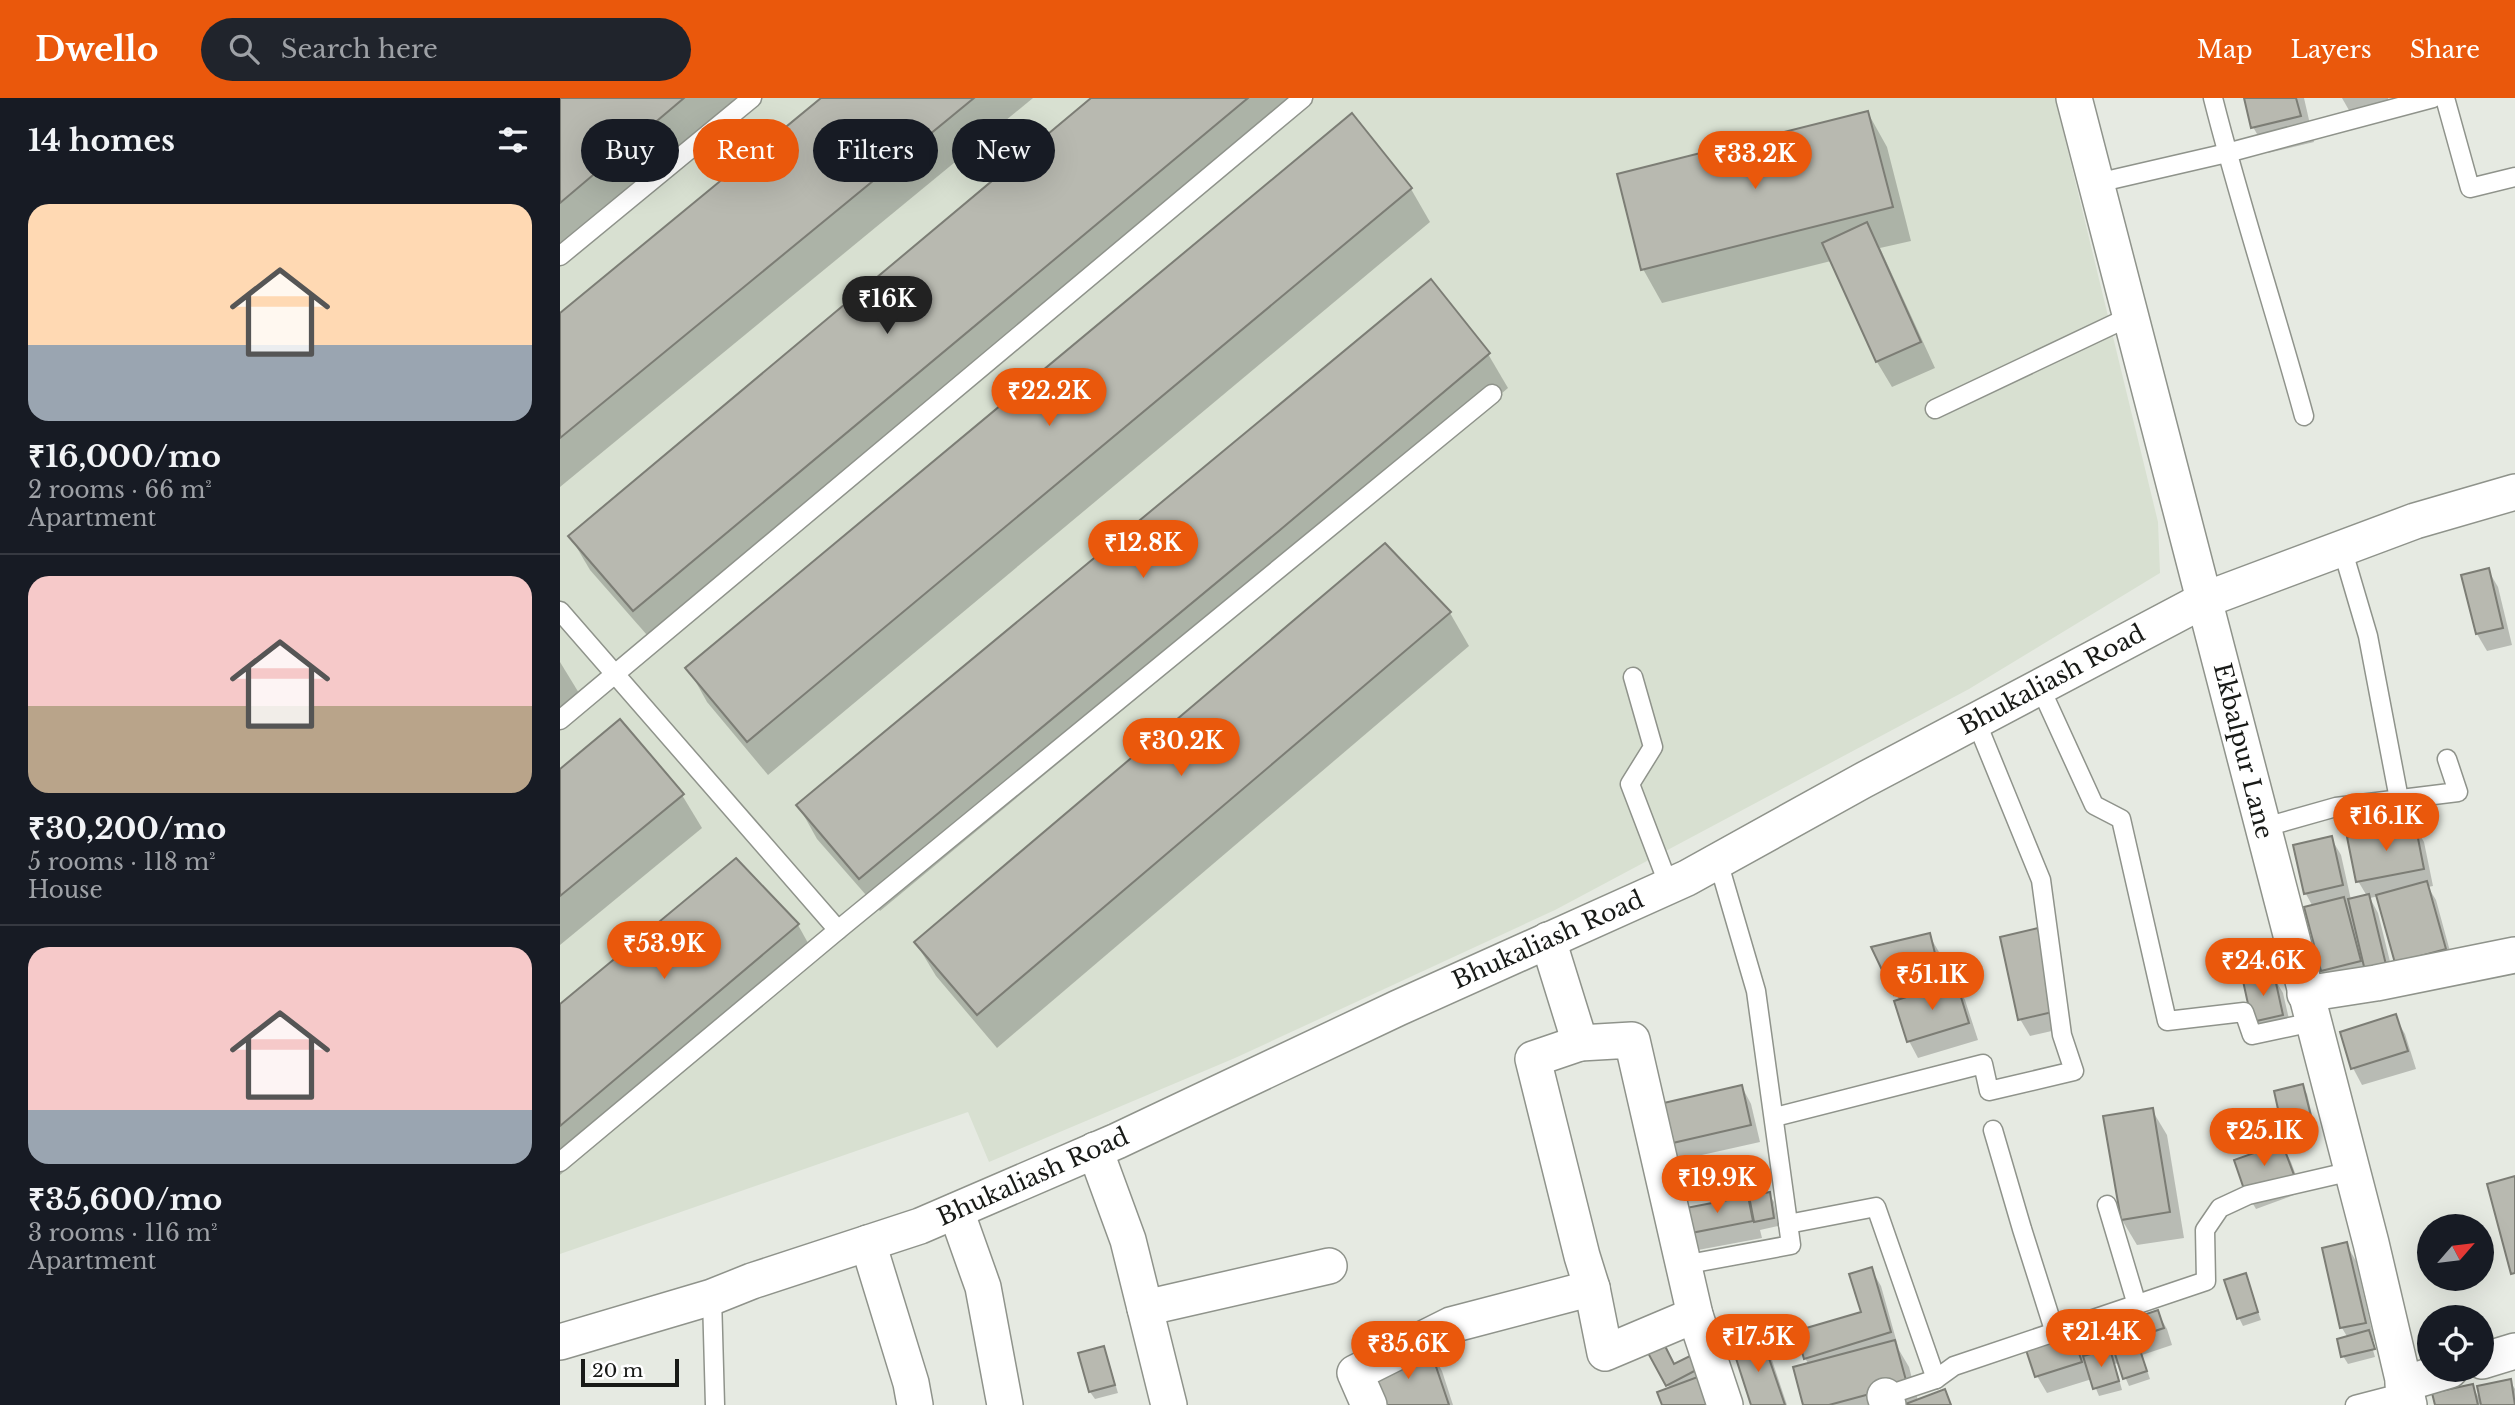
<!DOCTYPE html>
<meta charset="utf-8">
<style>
:root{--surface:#171b24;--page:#20242c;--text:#f1f3f6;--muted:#9ea1a6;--line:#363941;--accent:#ea580c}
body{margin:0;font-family:"Libre Baskerville",serif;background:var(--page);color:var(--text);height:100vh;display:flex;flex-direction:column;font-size:26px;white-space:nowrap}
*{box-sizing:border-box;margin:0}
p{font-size:23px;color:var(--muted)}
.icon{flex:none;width:38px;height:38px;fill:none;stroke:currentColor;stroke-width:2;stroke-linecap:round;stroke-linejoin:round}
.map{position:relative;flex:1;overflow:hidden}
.side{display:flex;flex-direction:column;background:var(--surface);width:560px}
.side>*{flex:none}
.top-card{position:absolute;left:21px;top:21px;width:665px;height:63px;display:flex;gap:14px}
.needle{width:46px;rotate:62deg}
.tools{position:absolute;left:1857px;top:1116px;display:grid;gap:14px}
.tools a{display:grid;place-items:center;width:77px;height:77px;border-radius:50%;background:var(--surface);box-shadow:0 7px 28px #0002;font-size:35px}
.scale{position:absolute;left:21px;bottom:18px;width:98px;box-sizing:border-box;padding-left:7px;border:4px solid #181a17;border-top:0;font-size:19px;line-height:24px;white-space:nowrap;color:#181a17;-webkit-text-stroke:5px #fff;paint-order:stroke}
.price{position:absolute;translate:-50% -60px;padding:0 16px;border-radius:24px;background:var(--accent);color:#fff;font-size:23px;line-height:46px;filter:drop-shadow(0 2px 4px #0008)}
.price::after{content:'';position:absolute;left:50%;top:42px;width:21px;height:16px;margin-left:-10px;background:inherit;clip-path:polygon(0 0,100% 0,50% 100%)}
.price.active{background:#222;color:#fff}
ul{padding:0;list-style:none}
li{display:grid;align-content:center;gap:14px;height:371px;padding:0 28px}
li+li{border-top:2px solid var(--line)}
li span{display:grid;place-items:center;height:217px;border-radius:21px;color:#555}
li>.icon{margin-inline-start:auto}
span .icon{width:126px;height:126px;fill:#fffc;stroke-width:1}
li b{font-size:30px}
h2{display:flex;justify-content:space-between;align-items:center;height:84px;padding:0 28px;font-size:30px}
.tag{padding:0 24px;border-radius:32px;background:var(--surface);box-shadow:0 7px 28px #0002;font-size:24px;line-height:63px}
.tag.active{background:var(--accent);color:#fff}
header{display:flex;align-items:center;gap:42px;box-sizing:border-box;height:98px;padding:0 35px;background:var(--accent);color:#fff}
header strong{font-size:33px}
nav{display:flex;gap:38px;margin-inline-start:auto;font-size:24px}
.search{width:490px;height:63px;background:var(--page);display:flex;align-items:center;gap:18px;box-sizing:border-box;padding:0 24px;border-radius:38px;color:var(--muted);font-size:26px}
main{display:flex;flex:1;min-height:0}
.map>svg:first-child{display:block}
</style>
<header>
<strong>Dwello</strong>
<div class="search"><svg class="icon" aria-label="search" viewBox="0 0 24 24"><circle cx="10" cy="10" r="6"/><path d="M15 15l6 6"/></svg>Search here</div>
<nav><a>Map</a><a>Layers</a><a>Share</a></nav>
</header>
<main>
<section class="side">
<h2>14 homes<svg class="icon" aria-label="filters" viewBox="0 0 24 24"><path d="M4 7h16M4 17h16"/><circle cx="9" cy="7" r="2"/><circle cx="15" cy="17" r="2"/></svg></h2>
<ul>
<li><span style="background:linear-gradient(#ffd9b3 65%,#9aa5b1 0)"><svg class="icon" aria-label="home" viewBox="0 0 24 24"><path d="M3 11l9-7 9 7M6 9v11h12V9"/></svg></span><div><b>₹16,000/mo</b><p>2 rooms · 66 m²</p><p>Apartment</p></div></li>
<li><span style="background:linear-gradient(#f6c9c9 60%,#b9a48a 0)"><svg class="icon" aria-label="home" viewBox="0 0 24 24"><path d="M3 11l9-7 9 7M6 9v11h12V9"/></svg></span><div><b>₹30,200/mo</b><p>5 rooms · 118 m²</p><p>House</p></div></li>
<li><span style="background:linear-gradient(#f6c9c9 75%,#9aa5b1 0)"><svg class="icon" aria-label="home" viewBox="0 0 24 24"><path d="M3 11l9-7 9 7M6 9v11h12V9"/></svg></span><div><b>₹35,600/mo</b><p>3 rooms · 116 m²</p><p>Apartment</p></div></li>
</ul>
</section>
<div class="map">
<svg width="1955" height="1307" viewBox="0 0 1955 1307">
<rect width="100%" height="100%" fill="#e6eae2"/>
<polygon fill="#d8e0d1" points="0,0 1495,0 1598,424 1600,475 1409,591 995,812 675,960 429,1064 408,1014 0,1156"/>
<g fill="#0003">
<polygon points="0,0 182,0 0,154"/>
<polygon points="264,0 473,0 0,389 0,218"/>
<polygon points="533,0 747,0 94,545 30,472 10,438"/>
<polygon points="1686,0 1744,0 1754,44 1708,55 1693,29"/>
<polygon points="1782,0 1828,0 1833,19 1798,28"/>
<polygon points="1308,15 1327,49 1351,143 1320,150 1375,270 1332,289 1317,264 1271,163 1102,205 1083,171"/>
<polygon points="851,91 870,124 208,677 147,604 128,570"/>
<polygon points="928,256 948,290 739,466 320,813 257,741 238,707"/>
<polygon points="1928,472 1938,489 1952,547 1927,553 1917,536 1903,478"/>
<polygon points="890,515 909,548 437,950 376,878 356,845"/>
<polygon points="0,564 22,600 0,618"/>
<polygon points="0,674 122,697 142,730 0,847"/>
<polygon points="1854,727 1864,744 1873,788 1868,789 1876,802 1894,868 1846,881 1819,798 1810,800 1818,815 1836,888 1772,890 1762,873 1746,811 1753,809 1746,796 1771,740 1781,757 1791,802 1807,798 1798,783"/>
<polygon points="176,762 238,827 257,861 0,1077 0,908"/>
<polygon points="1477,832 1487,849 1505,930 1470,938 1460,921"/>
<polygon points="1369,837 1379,854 1387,888 1396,885 1405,902 1418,942 1358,960 1349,943 1340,903 1336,896"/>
<polygon points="1713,878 1723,895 1732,934 1703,940 1694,923"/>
<polygon points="1835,919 1845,936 1856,971 1802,987 1793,970"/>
<polygon points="1742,988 1747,996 1755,1030 1728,1036 1724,1028"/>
<polygon points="1182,989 1191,1006 1200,1044 1115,1063 1105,1046"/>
<polygon points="1592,1012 1607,1037 1624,1140 1577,1147 1562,1122 1545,1019"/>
<polygon points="1722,1047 1731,1064 1742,1094 1696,1111 1686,1094"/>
<polygon points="1209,1096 1214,1104 1218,1128 1200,1132 1202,1140 1138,1152 1128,1135 1187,1100 1193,1109"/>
<polygon points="1786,1146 1796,1163 1814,1242 1810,1242 1815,1259 1788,1266 1783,1258 1788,1240 1782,1230 1764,1151"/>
<polygon points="1311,1171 1321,1188 1339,1252 1349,1269 1358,1303 1384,1293 1392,1307 1245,1307 1249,1267 1245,1260 1303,1215"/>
<polygon points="1685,1177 1701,1222 1683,1228 1679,1220"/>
<polygon points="1597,1214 1607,1231 1612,1247 1582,1257 1590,1281 1569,1288 1559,1265 1555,1266 1562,1292 1539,1298 1532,1281 1487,1295 1477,1278 1513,1240 1524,1260 1529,1259 1521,1240"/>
<polygon points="1202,1243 1211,1259 1227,1307 1193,1307"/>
<polygon points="867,1247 882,1273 893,1307 817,1307"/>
<polygon points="543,1250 547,1258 558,1295 535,1301 530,1294"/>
<polygon points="1091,1255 1114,1268 1134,1258 1152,1296 1103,1307 1110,1291"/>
<polygon points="1950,1283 1955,1291 1955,1307 1877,1307 1912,1288 1921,1303"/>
</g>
<g fill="#b8b9b0" stroke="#7c7d75" stroke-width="2">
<polygon points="0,0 124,0 0,105"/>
<polygon points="261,0 414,0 0,340 0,215"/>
<polygon points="531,0 688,0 73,513 8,438"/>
<polygon points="1684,0 1736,0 1741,18 1691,30"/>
<polygon points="1308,13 1333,109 1081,172 1057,76"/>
<polygon points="792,15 852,90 187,644 125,570"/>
<polygon points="1307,124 1361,244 1316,264 1262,145"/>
<polygon points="871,181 930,255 720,432 299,781 236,707"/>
<polygon points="825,445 891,514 417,917 354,844"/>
<polygon points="1929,470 1943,530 1916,536 1901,477"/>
<polygon points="60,621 124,696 0,798 0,671"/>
<polygon points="1855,725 1864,771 1796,784 1787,739"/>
<polygon points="1772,738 1783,787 1744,796 1733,747"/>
<polygon points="176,760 239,826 0,1028 0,906"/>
<polygon points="1867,783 1886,851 1835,865 1816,797"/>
<polygon points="1809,796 1827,871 1806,877 1788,801"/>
<polygon points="1784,799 1801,863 1761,873 1744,809"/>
<polygon points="1478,830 1497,913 1458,922 1440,839"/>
<polygon points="1370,835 1382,884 1334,897 1311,849"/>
<polygon points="1714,876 1723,917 1692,924 1683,883"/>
<polygon points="1396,883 1409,925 1347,944 1334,903"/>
<polygon points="1836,916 1848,953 1791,971 1780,934"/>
<polygon points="1743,986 1752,1022 1722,1029 1714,993"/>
<polygon points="1182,987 1191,1027 1104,1047 1095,1007"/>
<polygon points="1593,1010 1610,1114 1561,1122 1543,1018"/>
<polygon points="1722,1045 1734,1077 1685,1094 1674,1062"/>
<polygon points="1955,1078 1955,1175 1951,1176 1927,1086"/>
<polygon points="1210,1094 1214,1120 1194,1124 1189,1098"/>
<polygon points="1188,1098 1193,1123 1126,1136 1121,1111"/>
<polygon points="1787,1144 1806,1225 1780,1230 1762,1150"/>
<polygon points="1312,1169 1331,1234 1244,1261 1236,1233 1301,1214 1289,1176"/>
<polygon points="1686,1175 1698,1214 1677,1221 1664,1182"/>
<polygon points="1598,1212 1604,1230 1525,1256 1519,1239"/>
<polygon points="1809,1232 1815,1251 1781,1259 1777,1241"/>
<polygon points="1513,1238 1522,1264 1475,1279 1466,1252"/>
<polygon points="1202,1240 1225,1307 1191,1307 1173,1251"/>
<polygon points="1335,1242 1347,1286 1269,1307 1243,1307 1233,1269"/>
<polygon points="868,1245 889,1307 815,1307 804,1275"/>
<polygon points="1104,1246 1114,1266 1134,1256 1142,1269 1106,1288 1088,1255"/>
<polygon points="544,1248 555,1287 529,1294 518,1255"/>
<polygon points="1579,1249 1587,1273 1563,1281 1555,1256"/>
<polygon points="1550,1251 1559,1283 1533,1291 1523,1258"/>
<polygon points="1143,1277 1156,1307 1102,1307 1097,1294"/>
<polygon points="1951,1281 1955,1307 1921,1307 1917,1288"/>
<polygon points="1913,1286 1918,1307 1875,1307 1872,1295"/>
<polygon points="1385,1291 1391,1307 1343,1307"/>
</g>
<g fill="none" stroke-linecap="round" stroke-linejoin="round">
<g stroke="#8f938b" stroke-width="21">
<g id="service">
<path d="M1653 0C1680 107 1715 212 1744 318"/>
<polyline points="1885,0 1910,90 1955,79"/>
<polyline points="1537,85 1667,55 1873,0"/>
<polyline points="0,158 192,0"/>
<polyline points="1375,311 1571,218"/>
<polyline points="1782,450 1808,538 1839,701"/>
<polyline points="0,513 278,832"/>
<polyline points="1073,579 1093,649 1070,686 1109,788"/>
<polyline points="1480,589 1534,707 1561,721 1607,923 1684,914 1692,937 1753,924"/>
<polyline points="0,622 743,0"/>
<polyline points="1702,730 1776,709 1898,694 1887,661"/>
<polyline points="1215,1019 1423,966 1429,993 1514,973 1502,937 1481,782 1416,623"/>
<polyline points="1433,1032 1462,1131 1495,1235"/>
<polyline points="0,1064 278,832 932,296"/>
<polyline points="1547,1107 1577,1207"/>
<polyline points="1228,1126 1316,1109 1376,1281"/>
<polyline points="1123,1167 1231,1147 1196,893 1158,763"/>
<polyline points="152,1199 155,1307"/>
<polyline points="1325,1298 1376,1281 1394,1268 1646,1183 1645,1132 1660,1110 1688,1097 1792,1073"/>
<polyline points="1795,1307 1845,1294"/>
</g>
</g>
<g stroke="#8f938b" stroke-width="38">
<g id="minor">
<polyline points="1514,0 1811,1145 1849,1307"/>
<polyline points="988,842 1020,945 1072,942 1135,1217 1165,1307"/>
<polyline points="1745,896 1816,885 1955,857"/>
<polyline points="1020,945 973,961 1022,1158 1032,1190 1045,1255 1135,1217"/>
<polyline points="535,1052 568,1142 609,1307"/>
<polyline points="396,1113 423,1189 445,1307"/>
<polyline points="308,1145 351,1285 355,1307"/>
<polyline points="585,1210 769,1168"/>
<polyline points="0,1244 152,1199 192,1183 360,1128 557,1043 838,910 1127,780 1302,683 1644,502 1855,423 1955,394"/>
<polyline points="1922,1263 1955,1253"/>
<polyline points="1843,1286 1890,1272"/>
<polyline points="1325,1298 1328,1307"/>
<polyline points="809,1307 795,1275 891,1227 1032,1190"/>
</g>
</g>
<use href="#service" stroke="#fff" stroke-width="18"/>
<use href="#minor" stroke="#fff" stroke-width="35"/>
</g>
<g text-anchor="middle" stroke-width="6" stroke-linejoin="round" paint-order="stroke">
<g font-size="24" fill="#181a17" stroke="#fff">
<text transform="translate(1492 582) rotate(-28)" y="8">Bhukaliash Road</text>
<text transform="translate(1683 653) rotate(76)" y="8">Ekbalpur Lane</text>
<text transform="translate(988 842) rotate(-24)" y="8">Bhukaliash Road</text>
<text transform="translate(473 1079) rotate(-24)" y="8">Bhukaliash Road</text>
</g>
</g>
</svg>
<div class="tools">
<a><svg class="needle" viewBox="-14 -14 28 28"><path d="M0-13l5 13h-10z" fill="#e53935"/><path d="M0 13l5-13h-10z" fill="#9ea1a6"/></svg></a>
<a><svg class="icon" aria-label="locate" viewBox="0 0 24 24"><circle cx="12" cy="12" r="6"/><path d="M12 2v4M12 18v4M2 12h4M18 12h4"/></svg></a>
</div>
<div class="scale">20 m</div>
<b class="price" style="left:1195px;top:93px">₹33.2K</b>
<b class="price active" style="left:327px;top:238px">₹16K</b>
<b class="price" style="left:489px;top:330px">₹22.2K</b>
<b class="price" style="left:583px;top:482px">₹12.8K</b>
<b class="price" style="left:621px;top:680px">₹30.2K</b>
<b class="price" style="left:1826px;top:755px">₹16.1K</b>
<b class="price" style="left:104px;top:883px">₹53.9K</b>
<b class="price" style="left:1703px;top:900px">₹24.6K</b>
<b class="price" style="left:1372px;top:914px">₹51.1K</b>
<b class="price" style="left:1704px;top:1070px">₹25.1K</b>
<b class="price" style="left:1157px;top:1117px">₹19.9K</b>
<b class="price" style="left:1541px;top:1271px">₹21.4K</b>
<b class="price" style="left:1198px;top:1276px">₹17.5K</b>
<b class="price" style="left:848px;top:1283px">₹35.6K</b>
<div class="top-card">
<a class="tag">Buy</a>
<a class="tag active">Rent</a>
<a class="tag">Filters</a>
<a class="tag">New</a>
</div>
</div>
</main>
